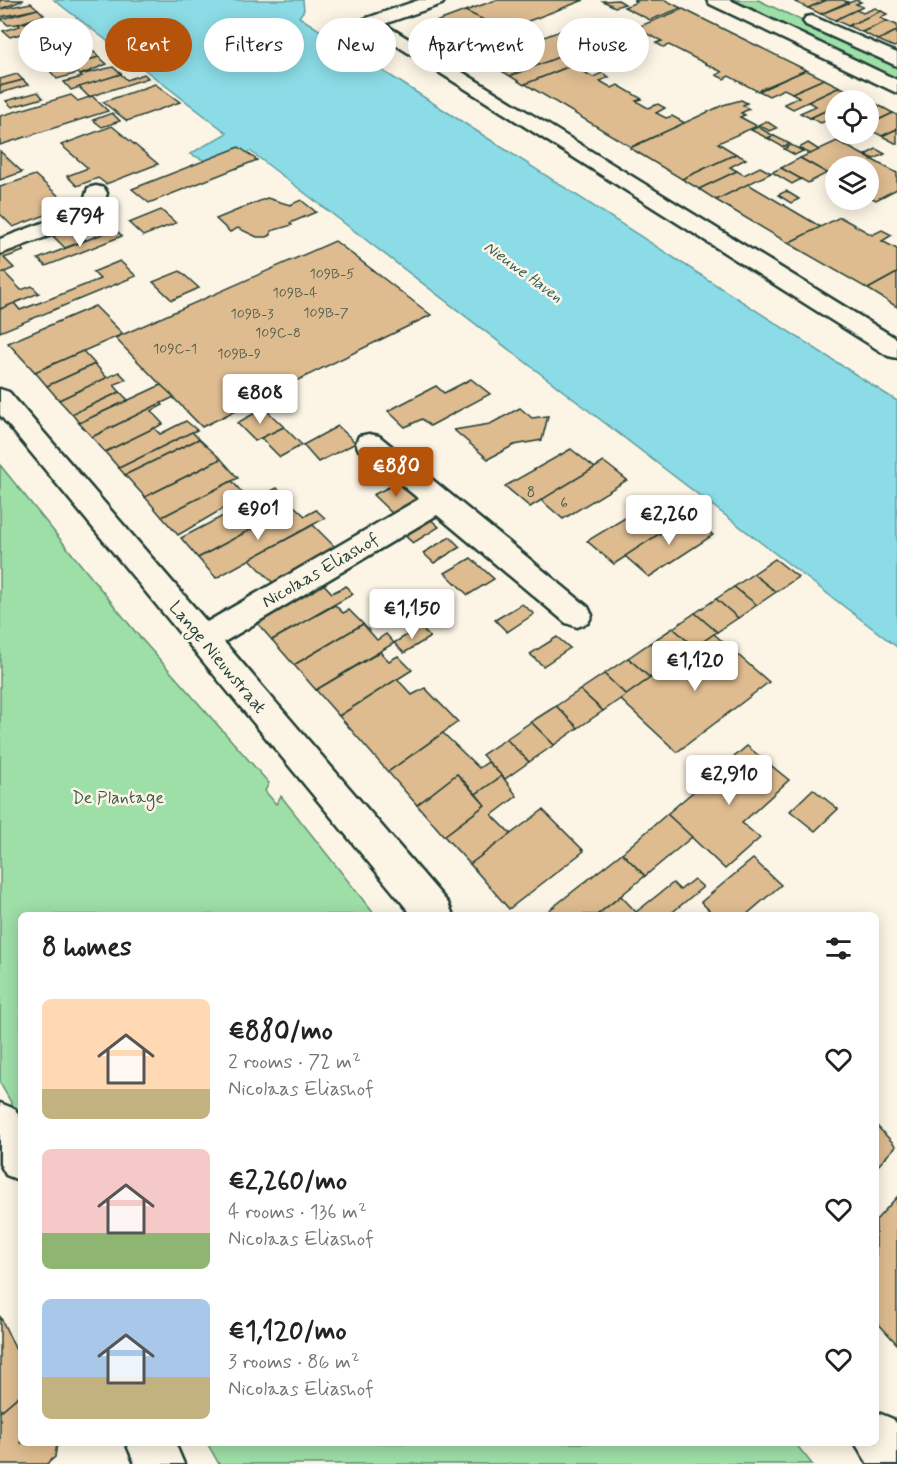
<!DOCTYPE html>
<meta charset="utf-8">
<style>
:root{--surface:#fff;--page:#f6f6f6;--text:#222;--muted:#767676;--accent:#b45309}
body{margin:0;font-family:Mynerve,sans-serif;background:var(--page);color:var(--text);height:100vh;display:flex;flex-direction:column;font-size:22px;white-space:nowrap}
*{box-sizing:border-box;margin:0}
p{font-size:20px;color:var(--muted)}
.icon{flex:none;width:33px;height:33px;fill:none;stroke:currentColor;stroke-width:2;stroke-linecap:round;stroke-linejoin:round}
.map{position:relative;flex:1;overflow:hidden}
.panel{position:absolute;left:18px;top:912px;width:861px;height:534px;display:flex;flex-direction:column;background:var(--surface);border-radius:9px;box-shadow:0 3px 15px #0003}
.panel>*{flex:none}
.banner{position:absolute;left:18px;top:18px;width:861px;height:54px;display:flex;gap:12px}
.fabs{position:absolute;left:825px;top:90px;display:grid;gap:12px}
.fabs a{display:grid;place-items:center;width:54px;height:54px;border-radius:50%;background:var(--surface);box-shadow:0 3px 15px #0003;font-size:30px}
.price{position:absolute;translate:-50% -51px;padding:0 14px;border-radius:6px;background:#fff;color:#222;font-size:20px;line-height:39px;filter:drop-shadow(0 2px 3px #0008)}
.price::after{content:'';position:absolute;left:50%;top:36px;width:18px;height:14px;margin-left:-9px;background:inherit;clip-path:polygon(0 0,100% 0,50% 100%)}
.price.on{background:var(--accent);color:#fff}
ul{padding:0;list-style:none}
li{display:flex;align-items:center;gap:18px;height:150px;padding:0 24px}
li span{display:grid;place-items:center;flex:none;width:168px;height:120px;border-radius:9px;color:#555}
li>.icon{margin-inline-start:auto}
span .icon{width:72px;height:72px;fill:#fffc;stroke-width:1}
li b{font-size:26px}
h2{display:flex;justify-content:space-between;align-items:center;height:72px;padding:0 24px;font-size:26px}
.tag{padding:0 21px;border-radius:27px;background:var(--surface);box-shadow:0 3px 15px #0003;font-size:21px;line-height:54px}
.tag.on{background:var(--accent);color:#fff}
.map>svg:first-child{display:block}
</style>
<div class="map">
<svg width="897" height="1464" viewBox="0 0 897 1464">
<rect width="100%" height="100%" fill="#fcf5e5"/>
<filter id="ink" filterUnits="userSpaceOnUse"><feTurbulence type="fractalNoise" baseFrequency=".0167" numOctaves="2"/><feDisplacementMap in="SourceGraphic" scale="12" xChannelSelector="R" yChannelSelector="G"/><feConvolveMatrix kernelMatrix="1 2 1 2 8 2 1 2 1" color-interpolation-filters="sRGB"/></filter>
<g filter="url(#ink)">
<g fill="#9edea7" stroke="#5e8e6e" stroke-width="1.5">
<polygon points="725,0 758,0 897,65 897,82"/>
<polygon points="0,465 138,635 269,783 265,791 276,804 281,796 375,915 21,915 21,1120 0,1083"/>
<polygon points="207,1443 795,1443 812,1464 219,1464"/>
</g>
<polygon fill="#8bdce6" stroke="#609c9f" stroke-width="1.5" points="54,0 303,0 304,10 299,17 897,401 897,647 250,151 217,166 190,154 227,133"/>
<g fill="#debc90" stroke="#1f3d34" stroke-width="1.5">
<polygon points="0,0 24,0 0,9"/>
<polygon points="496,0 584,0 510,28 501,28 489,21 485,23 465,11"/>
<polygon points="618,0 625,4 615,7 603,1"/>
<polygon points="633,0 665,0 681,8 650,20 624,7 637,2"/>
<polygon points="799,0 827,0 808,8 795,2"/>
<polygon points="827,0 843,0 848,2 821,14 808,8"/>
<polygon points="856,0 861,2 856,4 863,7 835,20 821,14"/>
<polygon points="31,3 38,9 0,17 0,9"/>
<polygon points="875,8 881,11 848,26 835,20 856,10 863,13"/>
<polygon points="38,9 44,15 18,24 8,25 1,19"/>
<polygon points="683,9 697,16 806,70 757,91 729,76 724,79 716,75 722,72 669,45 663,47 656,43 662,41 635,28"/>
<polygon points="465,11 501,28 499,29 522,45 483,60 425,26"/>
<polygon points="881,11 887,14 880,18 887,21 862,32 848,26"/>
<polygon points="51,18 57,24 10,37 3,31 20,26 18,24"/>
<polygon points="589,20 618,35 510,76 483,60"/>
<polygon points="887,21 897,25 897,31 878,40 862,32"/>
<polygon points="57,24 64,31 38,41 27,41 20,35"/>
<polygon points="897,31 897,46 894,47 878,40"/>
<polygon points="532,32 539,36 526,42 518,37"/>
<polygon points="71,34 78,41 40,51 34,44 40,42 38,41"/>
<polygon points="78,41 85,47 76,50 78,52 47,58 40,51"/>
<polygon points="92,50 99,57 50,71 43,64 60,59 59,57"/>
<polygon points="574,51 589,58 524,85 510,76"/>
<polygon points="99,57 107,64 80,75 78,73 57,79 50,71"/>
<polygon points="578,63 589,70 584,72 593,77 602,73 609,77 600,81 612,88 618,85 642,99 636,101 648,108 658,104 665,108 656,113 666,118 672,116 685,123 631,147 525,84"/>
<polygon points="113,67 121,74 71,90 64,82 82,77 80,75"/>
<polygon points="806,70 824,79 792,93 784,89 769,96 759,91"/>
<polygon points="17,74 23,80 0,86 0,79"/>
<polygon points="121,74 127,80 144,74 148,78 89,97 79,87"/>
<polygon points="824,79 840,87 793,109 784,104 799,97 792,93"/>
<polygon points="23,80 28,85 0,93 0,86"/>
<polygon points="155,84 180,102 127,121 103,102"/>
<polygon points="840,87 858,95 847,100 836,100 836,106 810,118 800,113 816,106 808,102"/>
<polygon points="38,92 43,98 12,107 6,101"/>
<polygon points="71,95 78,101 92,96 108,111 0,145 0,116"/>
<polygon points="741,100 747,103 743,105 749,109 741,113 745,115 740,117 757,126 718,143 736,154 682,179 630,148 723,105"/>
<polygon points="876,104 893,113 868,125 868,108"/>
<polygon points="836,106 836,116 821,123 810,118"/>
<polygon points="112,113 120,121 102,127 93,120"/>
<polygon points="893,113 897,115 897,129 882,136 872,131 868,133 868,125"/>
<polygon points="766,121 777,128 770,131 758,125"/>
<polygon points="112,126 158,164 106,184 98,178 77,186 67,176 88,168 61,145"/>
<polygon points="758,127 774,136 767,138 751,130"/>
<polygon points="897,129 897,144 882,136"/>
<polygon points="774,136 790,144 783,147 767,138"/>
<polygon points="837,141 897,173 897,189 876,200 868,196 868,166 836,166 836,178 800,158"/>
<polygon points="808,143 819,150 810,154 799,148"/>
<polygon points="791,145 803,151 795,155 784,149"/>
<polygon points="239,147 257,160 149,203 132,189"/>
<polygon points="876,149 885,154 874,159 865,155"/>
<polygon points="0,151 2,153 22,172 0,180"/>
<polygon points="736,154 746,159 730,167 737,171 699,189 682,179"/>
<polygon points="800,158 827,173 808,183 781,168"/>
<polygon points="760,167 771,173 716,200 699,189 737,171 744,175"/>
<polygon points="781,168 801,179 792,184 772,172"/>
<polygon points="35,175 70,206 13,227 0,214 0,187"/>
<polygon points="748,184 804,217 821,227 788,243 716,200"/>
<polygon points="786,191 799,199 791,203 778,195"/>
<polygon points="267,198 290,205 301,200 316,212 290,223 292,225 271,231 271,235 267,237 257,237 238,228 230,232 216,219"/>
<polygon points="161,210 176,223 143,236 129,223"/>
<polygon points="840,217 872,235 882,230 892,235 882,241 897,249 897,273 868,289 788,243"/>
<polygon points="72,228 86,240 65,248 53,236"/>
<polygon points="115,229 122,236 46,266 38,259"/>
<polygon points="335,241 431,315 202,427 115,338"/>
<polygon points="20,247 24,251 4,258 14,268 0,274 0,255"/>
<polygon points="120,261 136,276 0,332 0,309 14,303 20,310 52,298 100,279 93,272"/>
<polygon points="180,271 199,288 172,300 153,282"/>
<polygon points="4,272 21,290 32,286 39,293 0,309 0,274"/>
<polygon points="897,273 897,307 868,289"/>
<polygon points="95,306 123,334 35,372 8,343"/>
<polygon points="83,351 95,364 47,386 35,372"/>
<polygon points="95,364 107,378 59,400 47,386"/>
<polygon points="119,372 126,379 114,385 120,392 72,414 59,400"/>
<polygon points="471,379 490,394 430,426 422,419 405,427 388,411 436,386 444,393"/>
<polygon points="161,385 174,397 92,437 79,423"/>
<polygon points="120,392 128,400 79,423 72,414"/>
<polygon points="161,403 163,405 151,411 163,424 105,452 92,437"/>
<polygon points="264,408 284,427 255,441 237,423"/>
<polygon points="520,408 532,418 548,416 542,440 514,445 488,459 454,430 490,424"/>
<polygon points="186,421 197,430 119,468 105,452 154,428 160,434"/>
<polygon points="338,426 356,443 318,462 303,445"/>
<polygon points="284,427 302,445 280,457 261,438"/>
<polygon points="192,432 199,439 125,475 119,468"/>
<polygon points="199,439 221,459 145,497 125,475"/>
<polygon points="571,449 595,468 530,507 505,486"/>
<polygon points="221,459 238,478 162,517 145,497"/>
<polygon points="604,462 627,480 563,519 541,500"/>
<polygon points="232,481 245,496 178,535 162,517"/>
<polygon points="399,482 418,500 393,514 373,495"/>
<polygon points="277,488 294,506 198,558 181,538"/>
<polygon points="653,501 679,522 614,564 587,541"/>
<polygon points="294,506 305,516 316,510 325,518 216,578 198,558"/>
<polygon points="688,515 713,535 649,577 625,556"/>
<polygon points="428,517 439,527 413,543 402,533"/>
<polygon points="313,525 338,550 275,585 250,559"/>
<polygon points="450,537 460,547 434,563 423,553"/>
<polygon points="471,558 494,579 468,595 445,573"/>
<polygon points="775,559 798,577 776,592 753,574"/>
<polygon points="753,574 776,592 757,605 734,587"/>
<polygon points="319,579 332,593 346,586 353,594 272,640 251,616"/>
<polygon points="734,587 757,605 738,618 716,599"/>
<polygon points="716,599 738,618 717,632 695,613"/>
<polygon points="522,604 534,614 507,632 495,620"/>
<polygon points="335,605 343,613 349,610 363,624 294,665 272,640"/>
<polygon points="695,613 717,632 695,648 673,628"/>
<polygon points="363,624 377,640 386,634 394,643 316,690 294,665"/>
<polygon points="420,627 430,637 404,653 394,643"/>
<polygon points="673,628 695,648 673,663 650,643"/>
<polygon points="714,634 769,682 677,752 620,699"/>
<polygon points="557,637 570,648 543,666 530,654"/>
<polygon points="650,643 673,663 650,678 628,658"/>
<polygon points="380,652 389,661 398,656 412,670 339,716 316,690"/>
<polygon points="628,658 650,678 626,695 604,674"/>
<polygon points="604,674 626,695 603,711 580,690"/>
<polygon points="397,679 412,695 425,688 458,722 388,772 339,716"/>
<polygon points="580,690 603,711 578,728 556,706"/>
<polygon points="556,706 578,728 554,745 531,722"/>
<polygon points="531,722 554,745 529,762 506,739"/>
<polygon points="443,733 479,768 488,762 502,776 476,794 457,774 417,805 388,772"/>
<polygon points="506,739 529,762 505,779 482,755"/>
<polygon points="747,746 789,780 742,823 760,838 725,869 667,814"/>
<polygon points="457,774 485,805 444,836 417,805"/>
<polygon points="502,776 517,796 492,815 511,834 470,864 444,836 485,805 476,794"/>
<polygon points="813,789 838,809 815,831 790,811"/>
<polygon points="543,810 584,851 509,909 470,864"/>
<polygon points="667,814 692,837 645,876 622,853"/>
<polygon points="622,853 645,876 597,915 543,915"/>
<polygon points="753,859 781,885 746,915 714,915 701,902"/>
<polygon points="694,879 703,887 669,915 597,915 621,896 636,912 673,883 680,890"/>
<polygon points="876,1125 896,1146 876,1168"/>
<polygon points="897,1197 897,1344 876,1321 876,1220"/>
<polygon points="0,1316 21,1361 21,1394 0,1412"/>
<polygon points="21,1394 21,1443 57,1443 55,1457 47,1464 0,1464 0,1412"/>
</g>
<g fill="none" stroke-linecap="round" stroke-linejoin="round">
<g stroke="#1f3d34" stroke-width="5">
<g id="minor">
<polygon points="419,0 445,0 442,4 384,24 897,339 897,358 888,356 361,23 364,19"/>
<polygon points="707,0 730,0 897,80 897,93 710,4"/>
<polygon points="812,16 897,53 897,66 806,25 803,21 806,17"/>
<polygon points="96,186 104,188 107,193 100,217 0,254 0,239 82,208 88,188"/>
<polygon points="0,389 9,392 207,622 419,499 359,450 356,443 359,436 369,434 379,436 588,607 592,615 588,623 577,627 566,623 437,515 224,642 448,903 453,915 412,915 0,415"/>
<polygon points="0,1103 15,1109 21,1120 21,1181 6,1175 0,1164"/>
<polygon points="876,1412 893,1419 897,1424 897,1464 868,1464 855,1443 876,1443"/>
<polygon points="126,1443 175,1443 184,1464 135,1464"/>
</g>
</g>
<use href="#minor" fill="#fcf5e5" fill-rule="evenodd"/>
</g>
</g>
<g text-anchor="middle" stroke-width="5" stroke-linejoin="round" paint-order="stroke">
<g font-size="14" fill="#4f5d4b">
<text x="332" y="278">109B-5</text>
<text x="295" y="297">109B-4</text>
<text x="326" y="317">109B-7</text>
<text x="252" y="318">109B-3</text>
<text x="278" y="337">109C-8</text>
<text x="175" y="353">109C-1</text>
<text x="239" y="358">109B-9</text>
</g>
<g font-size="15" fill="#4f5d4b">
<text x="531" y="497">8</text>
<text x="564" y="508">6</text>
</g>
<g font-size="16" font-style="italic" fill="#355d58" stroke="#fcf5e5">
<text transform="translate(524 271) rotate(36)" y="6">Nieuwe Haven</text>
</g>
<g font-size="18" fill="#1f3d34" stroke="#fcf5e5">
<text transform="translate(320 570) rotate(-30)" y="6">Nicolaas Eliashof</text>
<text transform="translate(218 657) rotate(50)" y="6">Lange Nieuwstraat</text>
</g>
<g font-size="18" fill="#385d4b" stroke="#fcf5e5">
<text x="118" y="803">De Plantage</text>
</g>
</g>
</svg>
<div class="fabs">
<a><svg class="icon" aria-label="locate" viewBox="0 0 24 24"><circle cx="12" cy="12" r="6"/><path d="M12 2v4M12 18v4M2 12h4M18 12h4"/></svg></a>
<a><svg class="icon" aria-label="layers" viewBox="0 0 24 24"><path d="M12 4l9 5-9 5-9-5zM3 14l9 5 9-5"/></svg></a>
</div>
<b class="price" style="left:80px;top:248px">€794</b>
<b class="price" style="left:260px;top:425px">€808</b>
<b class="price on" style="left:396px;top:498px">€880</b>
<b class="price" style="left:258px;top:541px">€901</b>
<b class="price" style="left:669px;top:546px">€2,260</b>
<b class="price" style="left:412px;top:640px">€1,150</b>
<b class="price" style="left:695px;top:692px">€1,120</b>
<b class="price" style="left:729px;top:806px">€2,910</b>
<div class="banner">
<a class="tag">Buy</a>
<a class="tag on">Rent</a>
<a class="tag">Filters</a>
<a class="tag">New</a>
<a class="tag">Apartment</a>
<a class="tag">House</a>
</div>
<section class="panel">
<h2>8 homes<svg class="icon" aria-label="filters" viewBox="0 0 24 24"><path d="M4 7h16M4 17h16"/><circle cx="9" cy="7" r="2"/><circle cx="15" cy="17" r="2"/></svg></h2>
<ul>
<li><span style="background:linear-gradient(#ffd9b3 75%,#c2b280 0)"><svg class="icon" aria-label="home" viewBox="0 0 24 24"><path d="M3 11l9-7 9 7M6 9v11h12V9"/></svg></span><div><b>€880/mo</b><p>2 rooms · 72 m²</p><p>Nicolaas Eliashof</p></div><svg class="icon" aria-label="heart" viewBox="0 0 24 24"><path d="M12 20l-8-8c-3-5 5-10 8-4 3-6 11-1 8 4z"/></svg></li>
<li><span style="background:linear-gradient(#f6c9c9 70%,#8fb573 0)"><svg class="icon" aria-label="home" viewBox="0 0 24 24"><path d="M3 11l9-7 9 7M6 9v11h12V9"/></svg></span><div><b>€2,260/mo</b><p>4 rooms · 136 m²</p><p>Nicolaas Eliashof</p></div><svg class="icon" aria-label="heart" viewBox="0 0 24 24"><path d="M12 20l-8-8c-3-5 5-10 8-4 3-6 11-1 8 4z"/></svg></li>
<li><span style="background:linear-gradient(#a9c7e8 65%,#c2b280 0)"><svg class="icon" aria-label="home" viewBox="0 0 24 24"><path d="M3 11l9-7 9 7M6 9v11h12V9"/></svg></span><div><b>€1,120/mo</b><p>3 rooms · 86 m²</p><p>Nicolaas Eliashof</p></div><svg class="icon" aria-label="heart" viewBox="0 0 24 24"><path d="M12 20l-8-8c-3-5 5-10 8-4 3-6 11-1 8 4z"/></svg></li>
</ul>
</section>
</div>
